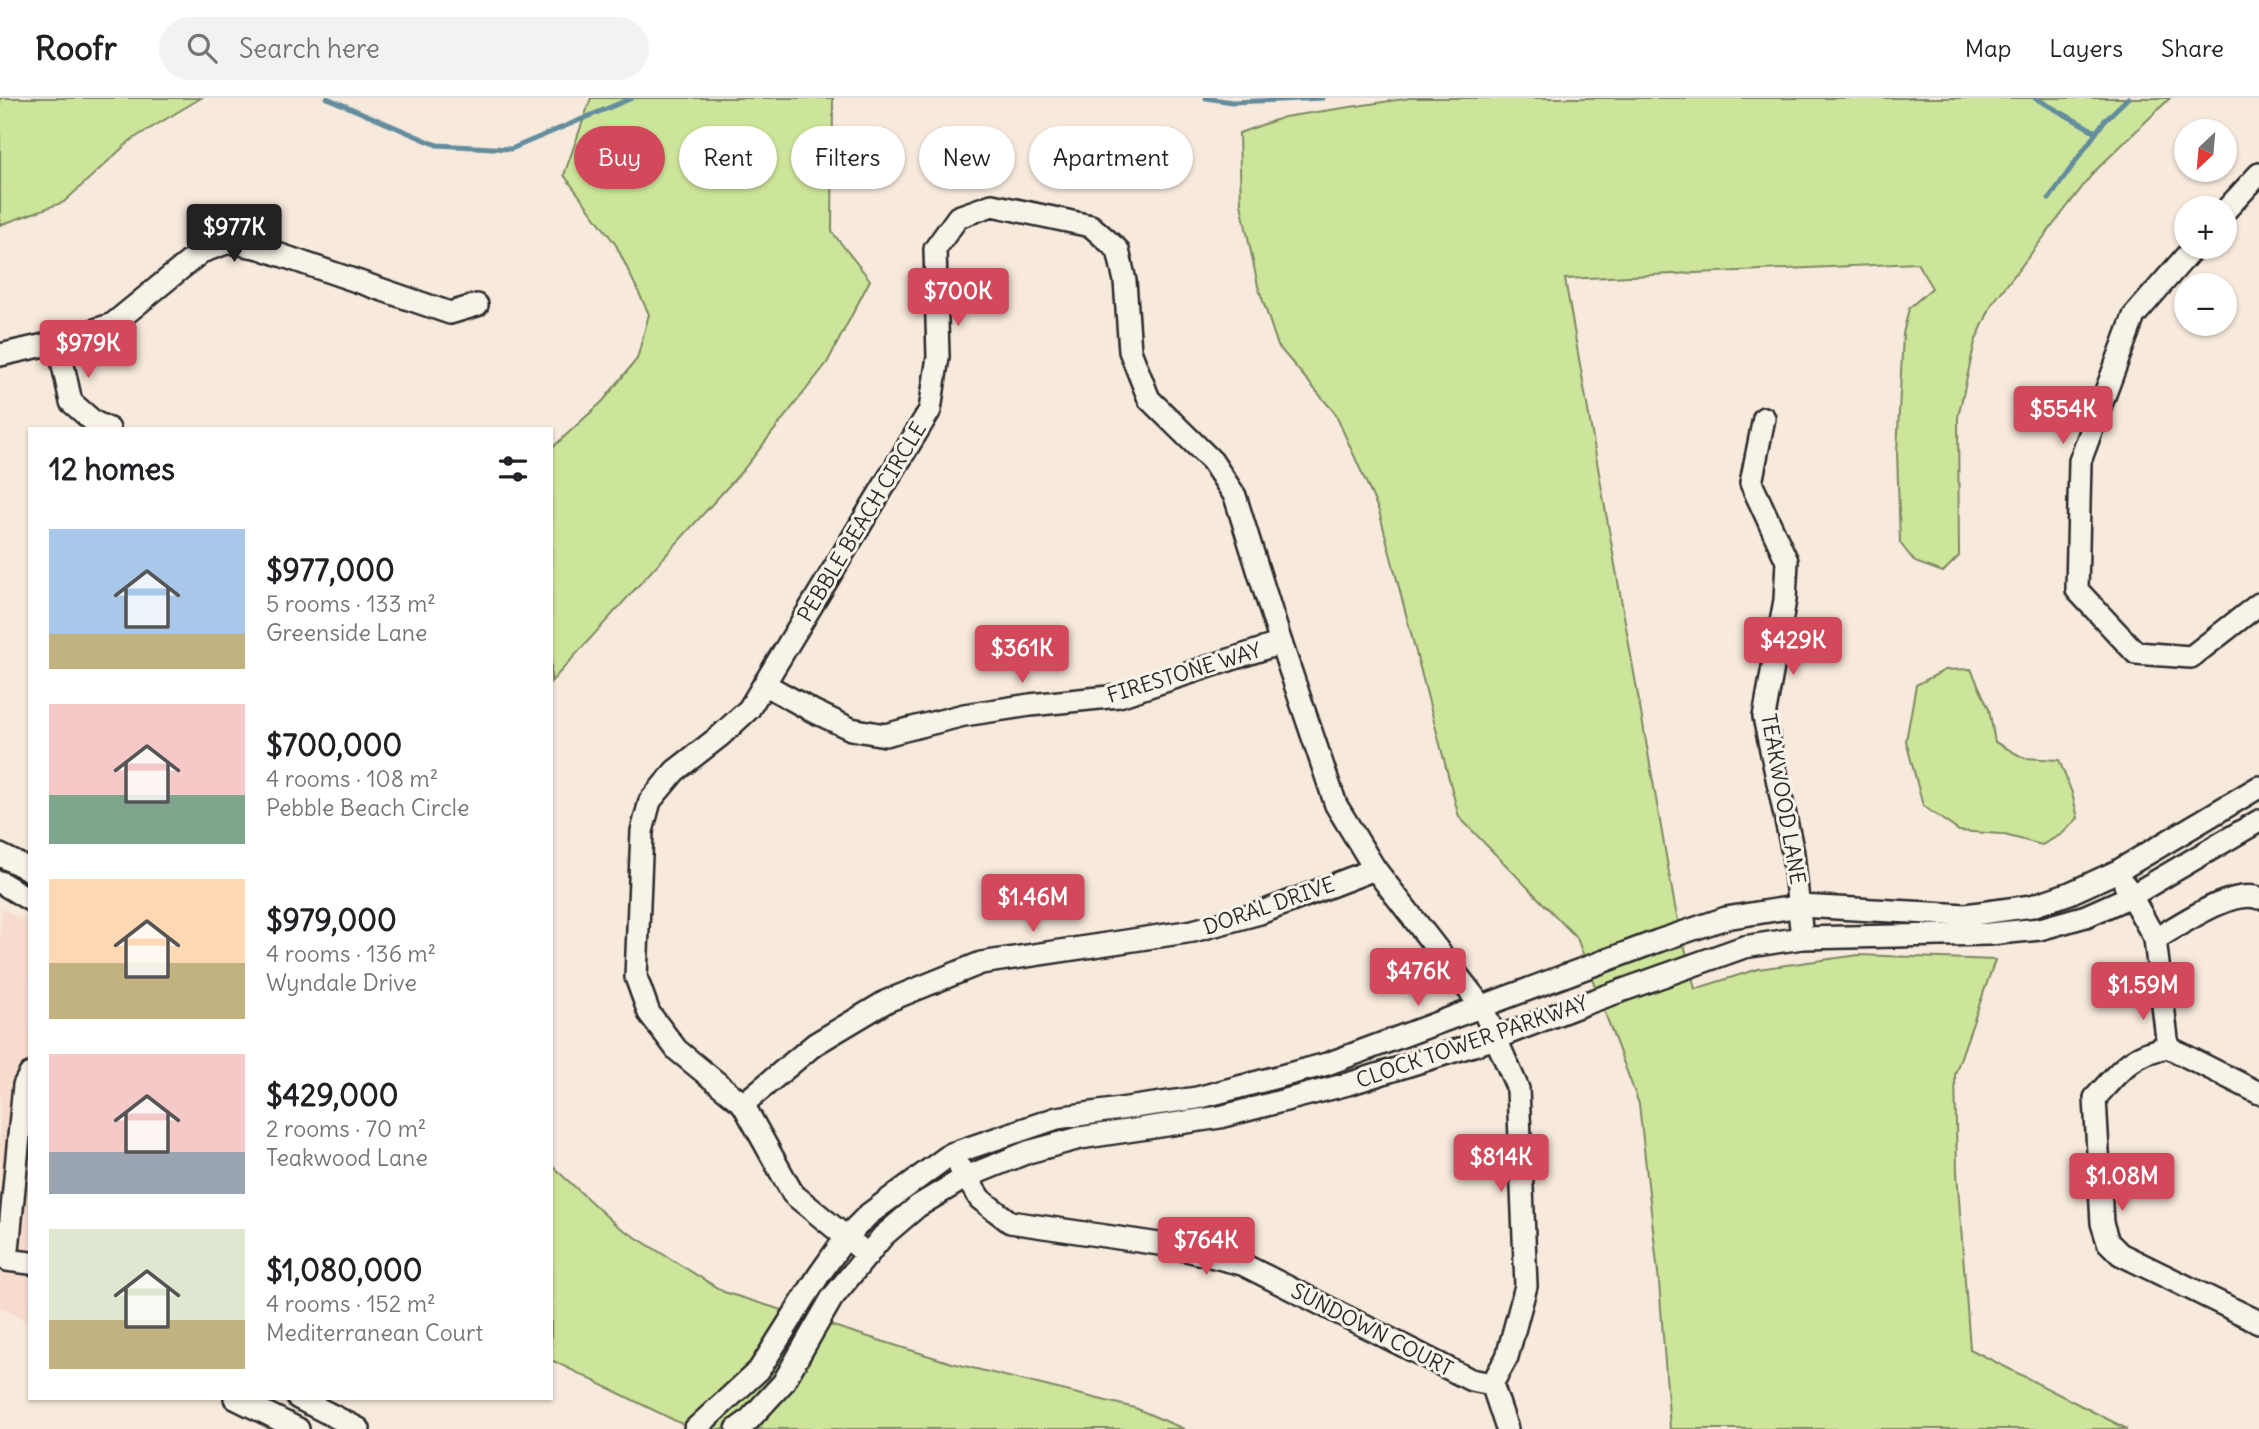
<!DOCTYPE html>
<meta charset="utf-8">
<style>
:root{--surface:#fff;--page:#f2f2f2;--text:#202124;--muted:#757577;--line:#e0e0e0;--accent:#d1495b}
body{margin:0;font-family:Delius,sans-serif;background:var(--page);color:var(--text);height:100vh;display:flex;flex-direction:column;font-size:26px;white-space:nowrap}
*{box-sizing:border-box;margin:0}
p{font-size:23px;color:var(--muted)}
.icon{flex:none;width:38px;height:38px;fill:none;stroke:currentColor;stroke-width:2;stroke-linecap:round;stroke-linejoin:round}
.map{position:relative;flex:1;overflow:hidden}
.details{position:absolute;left:28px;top:329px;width:525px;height:973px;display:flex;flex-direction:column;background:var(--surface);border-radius:0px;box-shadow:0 2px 5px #0004}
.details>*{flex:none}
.banner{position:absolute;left:574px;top:28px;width:665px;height:63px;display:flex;gap:14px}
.needle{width:46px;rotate:206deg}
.fabs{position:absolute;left:2174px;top:21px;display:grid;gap:14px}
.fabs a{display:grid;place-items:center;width:63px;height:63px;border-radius:50%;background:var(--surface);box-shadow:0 2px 5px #0004;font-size:35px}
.price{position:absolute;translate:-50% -60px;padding:0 16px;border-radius:7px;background:var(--accent);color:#fff;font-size:23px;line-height:46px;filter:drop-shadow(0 2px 4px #0008)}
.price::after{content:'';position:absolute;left:50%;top:42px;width:21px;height:16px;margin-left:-10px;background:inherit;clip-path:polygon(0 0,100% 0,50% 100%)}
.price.selected{background:#222;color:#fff}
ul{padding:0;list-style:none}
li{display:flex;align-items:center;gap:21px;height:175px;padding:0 21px}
li span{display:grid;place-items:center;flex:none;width:196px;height:140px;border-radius:0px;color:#555}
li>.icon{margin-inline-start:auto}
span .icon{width:84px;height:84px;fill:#fffc;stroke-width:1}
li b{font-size:30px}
h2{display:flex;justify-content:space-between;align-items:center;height:84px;padding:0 21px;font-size:30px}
.tag{padding:0 24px;border-radius:32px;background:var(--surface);box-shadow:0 2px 5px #0004;font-size:24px;line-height:63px}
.tag.selected{background:var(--accent);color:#fff}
header{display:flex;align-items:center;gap:42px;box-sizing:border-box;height:98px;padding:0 35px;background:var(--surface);border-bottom:2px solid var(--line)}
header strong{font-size:33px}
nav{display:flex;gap:38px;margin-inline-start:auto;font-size:24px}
.search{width:490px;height:63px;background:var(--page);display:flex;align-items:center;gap:18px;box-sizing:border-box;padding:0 24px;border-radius:38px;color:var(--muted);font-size:26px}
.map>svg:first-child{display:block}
</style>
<header>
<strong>Roofr</strong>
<div class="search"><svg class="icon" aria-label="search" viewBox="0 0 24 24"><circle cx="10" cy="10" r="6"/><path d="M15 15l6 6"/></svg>Search here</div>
<nav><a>Map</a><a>Layers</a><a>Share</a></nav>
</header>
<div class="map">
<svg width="2259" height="1331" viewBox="0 0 2259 1331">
<rect width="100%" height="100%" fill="#f7e9dc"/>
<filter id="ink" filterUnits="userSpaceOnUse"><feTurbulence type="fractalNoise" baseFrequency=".0143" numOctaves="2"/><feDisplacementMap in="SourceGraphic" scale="14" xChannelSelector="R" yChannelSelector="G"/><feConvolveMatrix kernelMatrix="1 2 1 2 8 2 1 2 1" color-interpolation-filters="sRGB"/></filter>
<g filter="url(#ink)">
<polygon fill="#f7dccd" points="2,811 30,825 30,1224 0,1210 0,839"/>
<g fill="#cde59a" stroke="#7c8862" stroke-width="2">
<polygon points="0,0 201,0 131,42 64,104 0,127"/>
<polygon points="591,0 833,0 832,134 870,182 827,265 743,372 551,584 551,351 603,303 637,261 649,216 616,147 564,77"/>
<polygon points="1410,0 2170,0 2094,74 1992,206 1975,244 1958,319 1959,458 1943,474 1915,464 1900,445 1897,354 1903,236 1909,210 1932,190 1917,165 1565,181 1675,809 1695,891 1758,871 1859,857 1995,862 1955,976 1957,1074 1970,1251 2127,1331 1670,1331 1659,1184 1639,1006 1577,840 1459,719 1379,413 1335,315 1278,248 1258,188 1241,106 1239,35 1284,19"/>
<polygon points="1971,571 1989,611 1995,644 2024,660 2059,662 2072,695 2078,720 2062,736 2042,747 2001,736 1959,733 1923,708 1906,643 1916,587 1945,572"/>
<polygon points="551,1067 616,1127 724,1194 952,1265 1135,1310 1184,1331 692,1331 551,1262"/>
</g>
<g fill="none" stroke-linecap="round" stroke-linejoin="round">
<g stroke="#638d9e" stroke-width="5">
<polyline points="327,0 437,47 511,51 632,0"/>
<polyline points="1206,0 1232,4 1323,0"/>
<polyline points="2035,0 2096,34"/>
<polyline points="2049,101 2105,22 2128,0"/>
</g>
<g stroke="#2b2b2b" stroke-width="26">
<g id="minor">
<polyline points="2224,114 2259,76"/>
<polyline points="2194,149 2134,218 2080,363 2077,492 2136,555 2191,559 2259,506"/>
<polyline points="58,244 71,304 94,324 109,331"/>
<polyline points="0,257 58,244 113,226 201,154 229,144 260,150 450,215 477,207"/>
<polyline points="1764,320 1751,385 1787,463 1785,502 1764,619 1793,755 1802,840"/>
<polyline points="764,586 813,613 851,631 885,637 964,617 1030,607 1119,598 1281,545"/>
<polyline points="0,757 30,772"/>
<polyline points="0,784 30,802"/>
<polyline points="2125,787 2155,841 2168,949 2259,995"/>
<path d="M2155 841C2179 828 2231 790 2259 800"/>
<path d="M2168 949C2130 956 2120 973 2095 1000L2102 1125 2108 1144 2120 1156 2259 1224"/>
<polyline points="30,976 24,987 7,1162 30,1165"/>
<polyline points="743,1006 815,946 887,903 981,865 1193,833 1260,815 1375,771"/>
<polyline points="960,1070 980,1101 1010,1124 1166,1147 1242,1166 1471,1282 1492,1286"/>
<polyline points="868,1157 793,1096 743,1006 677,952 649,915 636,879 642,733 650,703 675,673 720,638 749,611 930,312 938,259 935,151 958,119 992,107 1091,128 1118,152 1125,183 1130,253 1149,301 1212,363 1235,398 1281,545 1336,707 1375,771 1482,909 1518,991 1526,1188 1507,1259 1492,1286"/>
<polyline points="1492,1286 1507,1331"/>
<polyline points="235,1300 298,1331"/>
<polyline points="298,1300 359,1331"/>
<polyline points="695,1331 759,1272 819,1177 846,1139 869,1116 951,1056 1057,1020 1197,1000 1327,966 1658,843 1726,820 1800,808 1966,817 2032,808 2070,795 2118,773 2259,689"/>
<polyline points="737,1331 748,1323 783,1285 832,1200 883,1138 918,1108 966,1079 1028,1054 1080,1040 1220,1019 1348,986 1496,940 1584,906 1744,849 1802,840 1989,836 2040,831 2086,818 2131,798 2259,723"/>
</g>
</g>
<use href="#minor" stroke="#f7f3e8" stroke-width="21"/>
</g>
</g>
<g text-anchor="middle" stroke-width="6" stroke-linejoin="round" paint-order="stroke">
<g font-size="21" fill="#2b2b2b" stroke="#f7f3e8">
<text transform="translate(862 424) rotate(-59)" y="7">PEBBLE BEACH CIRCLE</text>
<text transform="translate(1184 575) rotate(-17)" y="7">FIRESTONE WAY</text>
<text transform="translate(1783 701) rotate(80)" y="7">TEAKWOOD LANE</text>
<text transform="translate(1269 808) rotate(-19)" y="7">DORAL DRIVE</text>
<text transform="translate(1472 944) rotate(-19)" y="7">CLOCK TOWER PARKWAY</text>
<text transform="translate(1372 1232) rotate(27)" y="7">SUNDOWN COURT</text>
</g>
</g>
</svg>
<div class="fabs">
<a><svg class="needle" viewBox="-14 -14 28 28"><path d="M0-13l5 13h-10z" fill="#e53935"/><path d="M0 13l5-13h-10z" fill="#757577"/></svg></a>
<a>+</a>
<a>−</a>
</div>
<b class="price selected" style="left:234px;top:166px">$977K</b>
<b class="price" style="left:958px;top:230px">$700K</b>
<b class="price" style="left:88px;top:282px">$979K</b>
<b class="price" style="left:2063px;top:348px">$554K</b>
<b class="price" style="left:1793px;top:579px">$429K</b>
<b class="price" style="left:1022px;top:587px">$361K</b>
<b class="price" style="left:1033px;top:836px">$1.46M</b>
<b class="price" style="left:1418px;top:910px">$476K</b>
<b class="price" style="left:2143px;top:924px">$1.59M</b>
<b class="price" style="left:1501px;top:1096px">$814K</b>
<b class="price" style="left:2122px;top:1115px">$1.08M</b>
<b class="price" style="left:1206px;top:1179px">$764K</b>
<div class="banner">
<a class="tag selected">Buy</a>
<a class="tag">Rent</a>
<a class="tag">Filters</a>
<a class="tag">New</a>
<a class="tag">Apartment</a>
</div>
<section class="details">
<h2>12 homes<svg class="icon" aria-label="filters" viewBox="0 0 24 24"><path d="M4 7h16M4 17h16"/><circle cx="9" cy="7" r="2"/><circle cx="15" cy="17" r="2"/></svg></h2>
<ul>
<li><span style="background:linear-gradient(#a9c7e8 75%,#c2b280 0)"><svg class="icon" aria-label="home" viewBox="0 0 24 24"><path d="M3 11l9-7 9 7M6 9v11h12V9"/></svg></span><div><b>$977,000</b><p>5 rooms · 133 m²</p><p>Greenside Lane</p></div></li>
<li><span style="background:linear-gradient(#f6c9c9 65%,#7fa58c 0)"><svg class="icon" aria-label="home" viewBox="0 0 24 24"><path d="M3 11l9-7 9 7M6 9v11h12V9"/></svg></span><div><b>$700,000</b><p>4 rooms · 108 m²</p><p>Pebble Beach Circle</p></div></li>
<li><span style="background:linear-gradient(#ffd9b3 60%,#c2b280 0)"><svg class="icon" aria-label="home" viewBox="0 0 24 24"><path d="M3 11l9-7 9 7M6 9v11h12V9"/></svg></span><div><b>$979,000</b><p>4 rooms · 136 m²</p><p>Wyndale Drive</p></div></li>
<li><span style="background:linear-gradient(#f6c9c9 70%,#9aa5b1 0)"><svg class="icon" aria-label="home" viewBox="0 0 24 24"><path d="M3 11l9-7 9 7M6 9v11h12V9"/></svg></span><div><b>$429,000</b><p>2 rooms · 70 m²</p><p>Teakwood Lane</p></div></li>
<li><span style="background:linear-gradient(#dfe7d0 65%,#c2b280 0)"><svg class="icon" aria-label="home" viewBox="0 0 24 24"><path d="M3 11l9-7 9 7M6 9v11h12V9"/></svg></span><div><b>$1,080,000</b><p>4 rooms · 152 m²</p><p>Mediterranean Court</p></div></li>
</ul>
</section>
</div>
